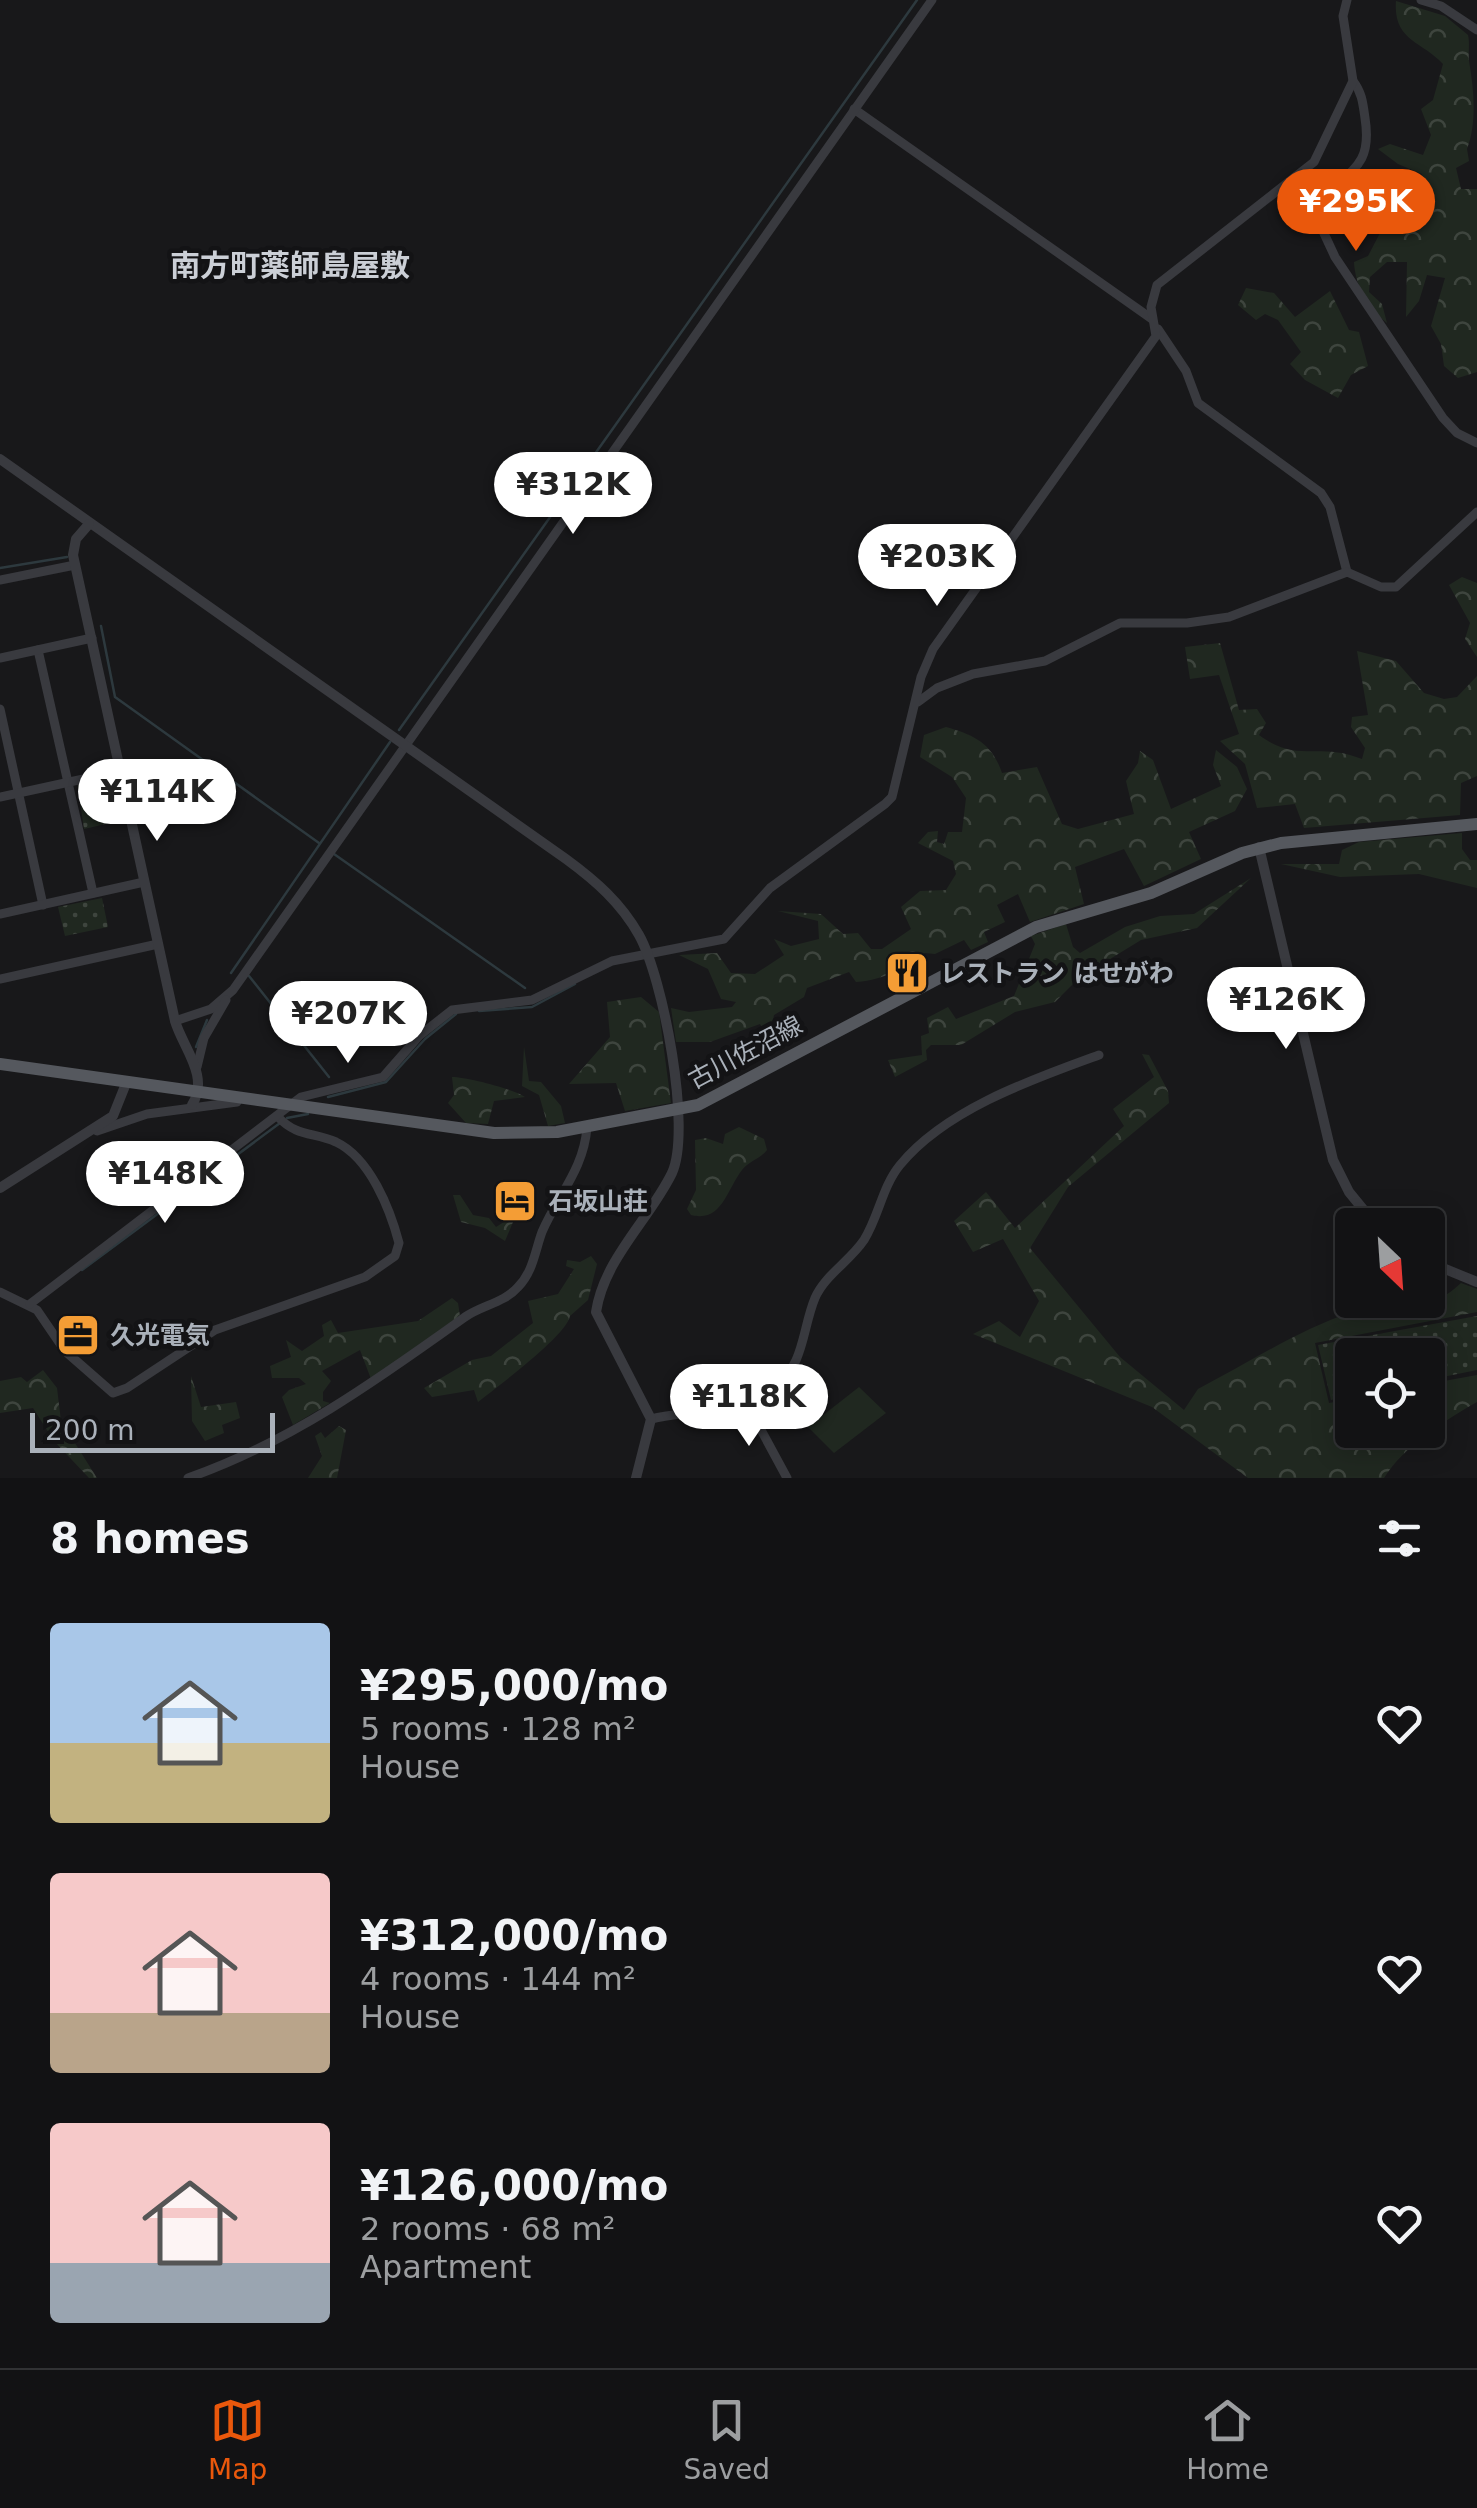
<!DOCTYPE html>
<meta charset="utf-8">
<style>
:root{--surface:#121214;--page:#1f2022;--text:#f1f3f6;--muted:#9c9ea0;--line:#313234;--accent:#ea580c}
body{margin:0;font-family:"DejaVu Sans","Noto Sans JP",sans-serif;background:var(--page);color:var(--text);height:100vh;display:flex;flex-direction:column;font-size:38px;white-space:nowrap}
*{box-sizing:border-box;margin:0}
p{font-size:32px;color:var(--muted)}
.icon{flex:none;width:55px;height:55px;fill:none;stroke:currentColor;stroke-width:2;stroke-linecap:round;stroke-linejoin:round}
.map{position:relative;height:1478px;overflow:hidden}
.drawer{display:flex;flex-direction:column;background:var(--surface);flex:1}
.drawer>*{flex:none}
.needle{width:65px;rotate:155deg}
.fabs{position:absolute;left:1335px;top:1208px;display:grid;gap:20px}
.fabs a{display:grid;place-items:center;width:110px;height:110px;border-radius:10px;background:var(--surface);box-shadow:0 5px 25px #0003,0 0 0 2px var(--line);font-size:50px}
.scale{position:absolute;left:30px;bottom:25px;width:245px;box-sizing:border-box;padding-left:10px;border:5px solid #aab1ba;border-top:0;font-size:28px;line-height:35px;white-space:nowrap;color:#aab1ba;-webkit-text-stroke:8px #131315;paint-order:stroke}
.price{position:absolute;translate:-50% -85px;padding:0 22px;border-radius:35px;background:#fff;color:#222;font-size:32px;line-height:65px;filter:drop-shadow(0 2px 5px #0008)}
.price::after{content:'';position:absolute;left:50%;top:60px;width:30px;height:22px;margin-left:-15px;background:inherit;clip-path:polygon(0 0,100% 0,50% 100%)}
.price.on{background:var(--accent);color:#fff}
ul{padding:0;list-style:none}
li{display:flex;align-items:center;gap:30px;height:250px;padding:0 50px}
li span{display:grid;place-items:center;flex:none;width:280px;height:200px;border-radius:10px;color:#555}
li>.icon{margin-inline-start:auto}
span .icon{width:120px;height:120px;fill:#fffc;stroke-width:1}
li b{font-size:42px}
h2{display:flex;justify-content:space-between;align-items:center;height:120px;padding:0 50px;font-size:42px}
.dock{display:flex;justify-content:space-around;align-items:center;height:140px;border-top:2px solid var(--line);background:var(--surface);font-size:28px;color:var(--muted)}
.dock a{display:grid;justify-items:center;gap:5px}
.dock .on{color:var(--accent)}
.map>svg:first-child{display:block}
</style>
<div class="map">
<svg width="1477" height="1478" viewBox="0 0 1477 1478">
<defs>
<pattern id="grass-dots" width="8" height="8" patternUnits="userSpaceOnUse" patternTransform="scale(2.5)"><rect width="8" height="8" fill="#202820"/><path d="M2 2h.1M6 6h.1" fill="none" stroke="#3e453e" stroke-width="1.8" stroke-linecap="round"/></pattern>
<pattern id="forest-crowns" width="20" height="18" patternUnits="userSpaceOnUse" patternTransform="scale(2.5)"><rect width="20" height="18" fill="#202820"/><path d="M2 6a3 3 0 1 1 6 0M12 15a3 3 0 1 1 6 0" fill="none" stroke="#3e453e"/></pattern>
</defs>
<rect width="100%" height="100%" fill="#18181a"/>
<g fill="url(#grass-dots)">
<polygon points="118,776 127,819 84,829 77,780"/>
<polygon points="102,898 108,927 65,936 58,907"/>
<polygon points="1477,1316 1477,1370 1428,1380 1428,1355 1352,1355 1352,1395 1331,1400 1318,1345"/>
</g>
<g fill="url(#forest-crowns)">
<path d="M1396 1 1445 16 1468 35C1470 44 1468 52 1469 61 1474 90 1477 123 1467 149L1469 161 1456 168 1461 189H1477V372L1458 378 1444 366 1441 344 1431 326 1445 278 1427 275 1419 301 1406 317 1407 262H1387L1370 277 1369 292 1382 304 1387 323C1368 308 1355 285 1354 262L1368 256 1391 212 1405 205 1422 174 1398 164 1378 149 1390 144 1423 155 1431 135 1421 109 1433 100 1443 64C1422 41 1393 41 1396 1Z"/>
<polygon points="1246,288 1274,293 1295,317 1330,291 1349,330 1359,332 1368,366 1351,375 1338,398 1305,380 1290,364 1301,352 1278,320 1265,314 1256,320 1238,305"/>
<polygon points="1462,577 1477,583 1477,657 1465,639 1470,623 1449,585"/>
<path d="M1220 643 1239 710 1257 709 1266 723 1259 735C1298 764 1318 741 1362 759L1365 748 1351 727 1352 717 1368 715 1357 651 1396 661 1424 693 1444 699 1457 697 1477 676V776L1461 783 1460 815 1304 828 1295 804 1257 808 1245 764 1220 741 1239 734 1219 675 1190 679 1185 647Z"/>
<path d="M946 727C974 735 992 743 1002 773L1037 767 1062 824 1078 829 1134 814 1126 781 1138 763 1140 751 1153 760 1171 809 1221 786 1213 765 1216 750 1237 767 1247 789 1235 811 1189 832 1201 859 1144 886 1124 849 1075 867 1084 904 1030 922 1018 894 997 905 1005 922 984 932 988 942 971 950 964 940 935 954 925 953C901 967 887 980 856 982L849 972 807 988 804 997 774 1015 769 1039 760 1024 710 1042H676L671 1008 689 1012 732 1007 736 1002 721 999 708 969 679 955 717 953 731 973 755 974 784 955 774 939 791 946 819 939 818 921 778 911 821 914 843 934 858 933 871 949H882L911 929 901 907 920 891 946 890 956 874 953 861 918 843 928 832 938 831 937 842 944 844 948 832H962L966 798 952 777 920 757 924 735Z"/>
<polygon points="1462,833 1462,849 1470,860 1477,860 1477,888 1419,874 1340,877 1281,864 1339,864 1342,850 1359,842"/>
<polygon points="1251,878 1197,928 1141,940 1079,978 1055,1002 1015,1012 961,1045 931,1045 926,1050 927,1060 895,1077 888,1060 922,1055 921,1036 929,1033 927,1018 948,1007 956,1019 1014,996 1035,944 1031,936 1066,924 1073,947 1080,953 1125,927 1160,916 1194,914"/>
<polygon points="641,997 659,1012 671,1103 625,1111 616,1083 569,1084 610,1037 607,1002"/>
<polygon points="524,1047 529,1081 541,1082 561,1106 565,1123 548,1126 539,1095 522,1086"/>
<path d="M1142 1054 1149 1055 1168 1091 1169 1103 1068 1187 1030 1248 1120 1357 1184 1410 1198 1389C1248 1363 1298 1330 1352 1312 1395 1298 1422 1320 1461 1283L1477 1289V1312L1315 1343 1329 1403 1352 1399V1430H1428V1384L1477 1375V1402C1444 1421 1405 1445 1384 1478H1248L1152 1407 973 1334 999 1321 1020 1337 1039 1301 1003 1239 973 1252 954 1221 986 1192 1015 1228 1124 1126 1113 1109 1154 1077Z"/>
<path d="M452 1077C467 1077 513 1089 525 1097L494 1101 488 1124 466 1123 448 1103 454 1095Z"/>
<path d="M739 1127 764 1139 767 1150C760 1159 749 1161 742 1170 727 1189 722 1223 691 1215L687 1209 696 1190 695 1140 706 1138 723 1144 725 1134Z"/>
<polygon points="453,1195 460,1195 473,1215 489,1218 496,1227 504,1222 502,1201 508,1203 516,1215 505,1241 485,1228 461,1222"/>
<path d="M591 1256 597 1264 588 1300 570 1316C567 1335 497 1387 478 1402L474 1390 432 1397 424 1388 472 1360 491 1356 533 1323 528 1301 558 1294 574 1269 566 1266 567 1260 580 1262Z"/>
<polygon points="452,1298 458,1303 460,1316 371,1379 360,1350 322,1371 331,1381 323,1392 323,1401 330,1403 293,1425 282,1397 289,1390 306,1384 299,1378 272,1378 270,1366 291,1357 286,1340 302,1351 324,1336 322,1325 331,1320 338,1333 418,1321"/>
<polygon points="43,1370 57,1388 61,1421 97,1478 89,1478 54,1441 33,1408 0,1413 0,1381 21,1377 27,1382"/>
<polygon points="191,1376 201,1407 236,1402 240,1418 222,1425 224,1433 205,1441 192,1421"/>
<polygon points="339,1426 346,1430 337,1478 308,1478 322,1456 315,1436 321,1432 325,1438"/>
</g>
<polygon fill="#202820" points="859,1387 886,1413 834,1453 808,1427"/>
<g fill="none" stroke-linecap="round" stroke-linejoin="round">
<g stroke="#2d393e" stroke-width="2.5">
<polyline points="0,568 67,557"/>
<polyline points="101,626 115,697 319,843"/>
<polyline points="399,730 917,0"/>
<polyline points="334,854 525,988"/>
<polyline points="231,973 390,742"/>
<polyline points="249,976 329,1077"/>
<polyline points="479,1011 532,1007 575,984"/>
<polyline points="196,1047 207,1020"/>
<polyline points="328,1097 386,1082 425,1039 456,1014"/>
<polyline points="287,1118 308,1114"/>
<polyline points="82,1270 280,1123"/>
</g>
<g stroke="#393a3f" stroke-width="9">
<polyline points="1421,0 1441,6 1477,30"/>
<path d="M1353 81C1362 92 1363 104 1365 118 1373 169 1348 170 1319 200L1315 214 1335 257 1443 418 1457 433 1477 443"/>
<polyline points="854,109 1152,319"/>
<polyline points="1158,329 1186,371 1198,403 1321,493 1330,507 1347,572"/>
<polyline points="0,580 75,565"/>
<polyline points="38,650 93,893"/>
<polyline points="0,658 92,638"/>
<polyline points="918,702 937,688 973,674 1045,661 1120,623 1187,623 1229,617 1347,572 1381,587 1396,587 1477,512"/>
<polyline points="0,709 43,905"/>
<polyline points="0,797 120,771"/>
<polyline points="0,914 144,882"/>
<polyline points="0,979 158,944"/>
<polyline points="175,1021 211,1009 233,990 932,0"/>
<polyline points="197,1067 204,1038 226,1000"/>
<polyline points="97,1131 147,1114 237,1102"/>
<path d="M0 1292 37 1310 65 1351 113 1393 127 1388 215 1330 365 1277 395 1256 399 1243C390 1209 370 1158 336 1142 313 1132 297 1137 278 1117"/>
<polyline points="30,1304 301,1097 383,1077 419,1036 452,1010 532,1000 612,961 724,939 770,888 885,804 892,797 921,677 933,649 1156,336 1151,307 1157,285 1314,162 1353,81 1343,16 1347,0"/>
<polyline points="746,1402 787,1478"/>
<path d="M651 1419C690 1410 743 1412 775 1387 805 1364 802 1329 815 1298 825 1275 850 1261 864 1240 879 1216 882 1187 900 1165 946 1109 1033 1079 1099 1055"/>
<path d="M188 1478C291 1442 377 1380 465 1317 482 1305 504 1303 518 1287 533 1272 535 1251 542 1232 558 1195 584 1169 587 1127"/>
</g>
<g stroke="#393a3f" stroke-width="10">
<path d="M0 459 566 859C596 881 621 903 639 935 663 978 692 1129 672 1173 649 1220 604 1259 596 1312L651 1419 636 1478"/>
<path d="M89 524 76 539 73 555 175 1021C183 1048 210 1076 192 1105"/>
<polyline points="1259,847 1333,1160 1349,1192 1376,1225"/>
<polyline points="0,1188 113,1116 127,1081"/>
<polyline points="1428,1262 1477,1282"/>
</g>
<polyline stroke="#55585e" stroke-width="12" points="0,1064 494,1133 557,1132 698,1105 1036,927 1151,893 1242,853 1281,843 1477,824"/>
</g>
<defs>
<g id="restaurant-square" transform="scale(2.25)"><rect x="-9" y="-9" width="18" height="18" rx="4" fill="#f49d35" stroke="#131315"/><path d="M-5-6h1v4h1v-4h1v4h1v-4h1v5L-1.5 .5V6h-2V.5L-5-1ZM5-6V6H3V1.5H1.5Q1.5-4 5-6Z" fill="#111"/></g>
<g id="hotel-square" transform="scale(2.25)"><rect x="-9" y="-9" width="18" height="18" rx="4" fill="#f49d35" stroke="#131315"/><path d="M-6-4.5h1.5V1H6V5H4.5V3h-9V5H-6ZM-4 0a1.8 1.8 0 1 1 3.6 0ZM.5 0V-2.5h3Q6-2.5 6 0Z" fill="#111"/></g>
<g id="office-square" transform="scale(2.25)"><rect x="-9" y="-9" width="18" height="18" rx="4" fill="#f49d35" stroke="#131315"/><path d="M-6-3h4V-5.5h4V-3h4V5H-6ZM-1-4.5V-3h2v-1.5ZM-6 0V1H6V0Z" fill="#111"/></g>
</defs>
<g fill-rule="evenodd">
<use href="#restaurant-square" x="907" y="973"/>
<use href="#hotel-square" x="515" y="1201"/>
<use href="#office-square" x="78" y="1335"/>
</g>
<g text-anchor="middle" stroke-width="9" stroke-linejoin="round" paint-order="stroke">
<g font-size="25" font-weight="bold" fill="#aab1ba" stroke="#131315" text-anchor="start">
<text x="940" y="982">レストラン はせがわ</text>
<text x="548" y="1210">石坂山荘</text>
<text x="110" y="1344">久光電気</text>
</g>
<g font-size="25" fill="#aab1ba" stroke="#131315">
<text transform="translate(745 1052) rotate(-28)" y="9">古川佐沼線</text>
</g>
<g font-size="30" font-weight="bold" fill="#cbcfd6" stroke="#131315">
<text x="290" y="276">南方町薬師島屋敷</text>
</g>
</g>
</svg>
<div class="fabs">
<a><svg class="needle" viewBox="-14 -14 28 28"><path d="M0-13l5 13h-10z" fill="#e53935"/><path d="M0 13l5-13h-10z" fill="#9c9ea0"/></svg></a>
<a><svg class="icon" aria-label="locate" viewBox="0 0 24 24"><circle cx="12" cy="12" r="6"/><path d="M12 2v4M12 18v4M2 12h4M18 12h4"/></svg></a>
</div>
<div class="scale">200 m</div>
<b class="price on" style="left:1356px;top:254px">¥295K</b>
<b class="price" style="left:573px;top:537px">¥312K</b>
<b class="price" style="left:937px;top:609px">¥203K</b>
<b class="price" style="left:157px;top:844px">¥114K</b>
<b class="price" style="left:1286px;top:1052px">¥126K</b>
<b class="price" style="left:348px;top:1066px">¥207K</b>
<b class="price" style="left:165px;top:1226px">¥148K</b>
<b class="price" style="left:749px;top:1449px">¥118K</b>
</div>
<section class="drawer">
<h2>8 homes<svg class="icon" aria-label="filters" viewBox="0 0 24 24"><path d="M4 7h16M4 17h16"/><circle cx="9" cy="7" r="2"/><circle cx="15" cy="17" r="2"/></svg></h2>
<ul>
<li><span style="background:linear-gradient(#a9c7e8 60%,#c2b280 0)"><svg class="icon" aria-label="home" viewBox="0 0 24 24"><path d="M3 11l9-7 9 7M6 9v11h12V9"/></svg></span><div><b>¥295,000/mo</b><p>5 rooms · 128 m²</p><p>House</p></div><svg class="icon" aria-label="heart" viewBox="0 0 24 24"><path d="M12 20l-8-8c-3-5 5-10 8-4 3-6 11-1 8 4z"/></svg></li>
<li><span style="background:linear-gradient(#f6c9c9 70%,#b9a48a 0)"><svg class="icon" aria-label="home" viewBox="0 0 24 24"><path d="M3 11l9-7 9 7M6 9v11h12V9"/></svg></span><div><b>¥312,000/mo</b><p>4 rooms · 144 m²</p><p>House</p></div><svg class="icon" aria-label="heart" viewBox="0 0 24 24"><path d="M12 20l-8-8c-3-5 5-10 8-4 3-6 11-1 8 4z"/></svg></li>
<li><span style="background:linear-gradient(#f6c9c9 70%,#9aa5b1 0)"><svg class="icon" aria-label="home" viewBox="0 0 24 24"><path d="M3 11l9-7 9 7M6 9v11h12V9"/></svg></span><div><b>¥126,000/mo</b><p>2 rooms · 68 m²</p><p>Apartment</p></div><svg class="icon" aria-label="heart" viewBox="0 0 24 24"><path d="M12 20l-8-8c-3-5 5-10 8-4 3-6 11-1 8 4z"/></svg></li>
</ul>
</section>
<nav class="dock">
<a class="on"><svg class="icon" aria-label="map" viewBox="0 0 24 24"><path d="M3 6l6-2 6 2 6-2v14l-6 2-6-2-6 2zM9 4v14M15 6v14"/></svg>Map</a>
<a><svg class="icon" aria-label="saved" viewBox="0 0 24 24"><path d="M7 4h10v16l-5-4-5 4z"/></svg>Saved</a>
<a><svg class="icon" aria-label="home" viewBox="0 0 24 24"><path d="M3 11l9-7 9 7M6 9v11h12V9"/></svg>Home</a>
</nav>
